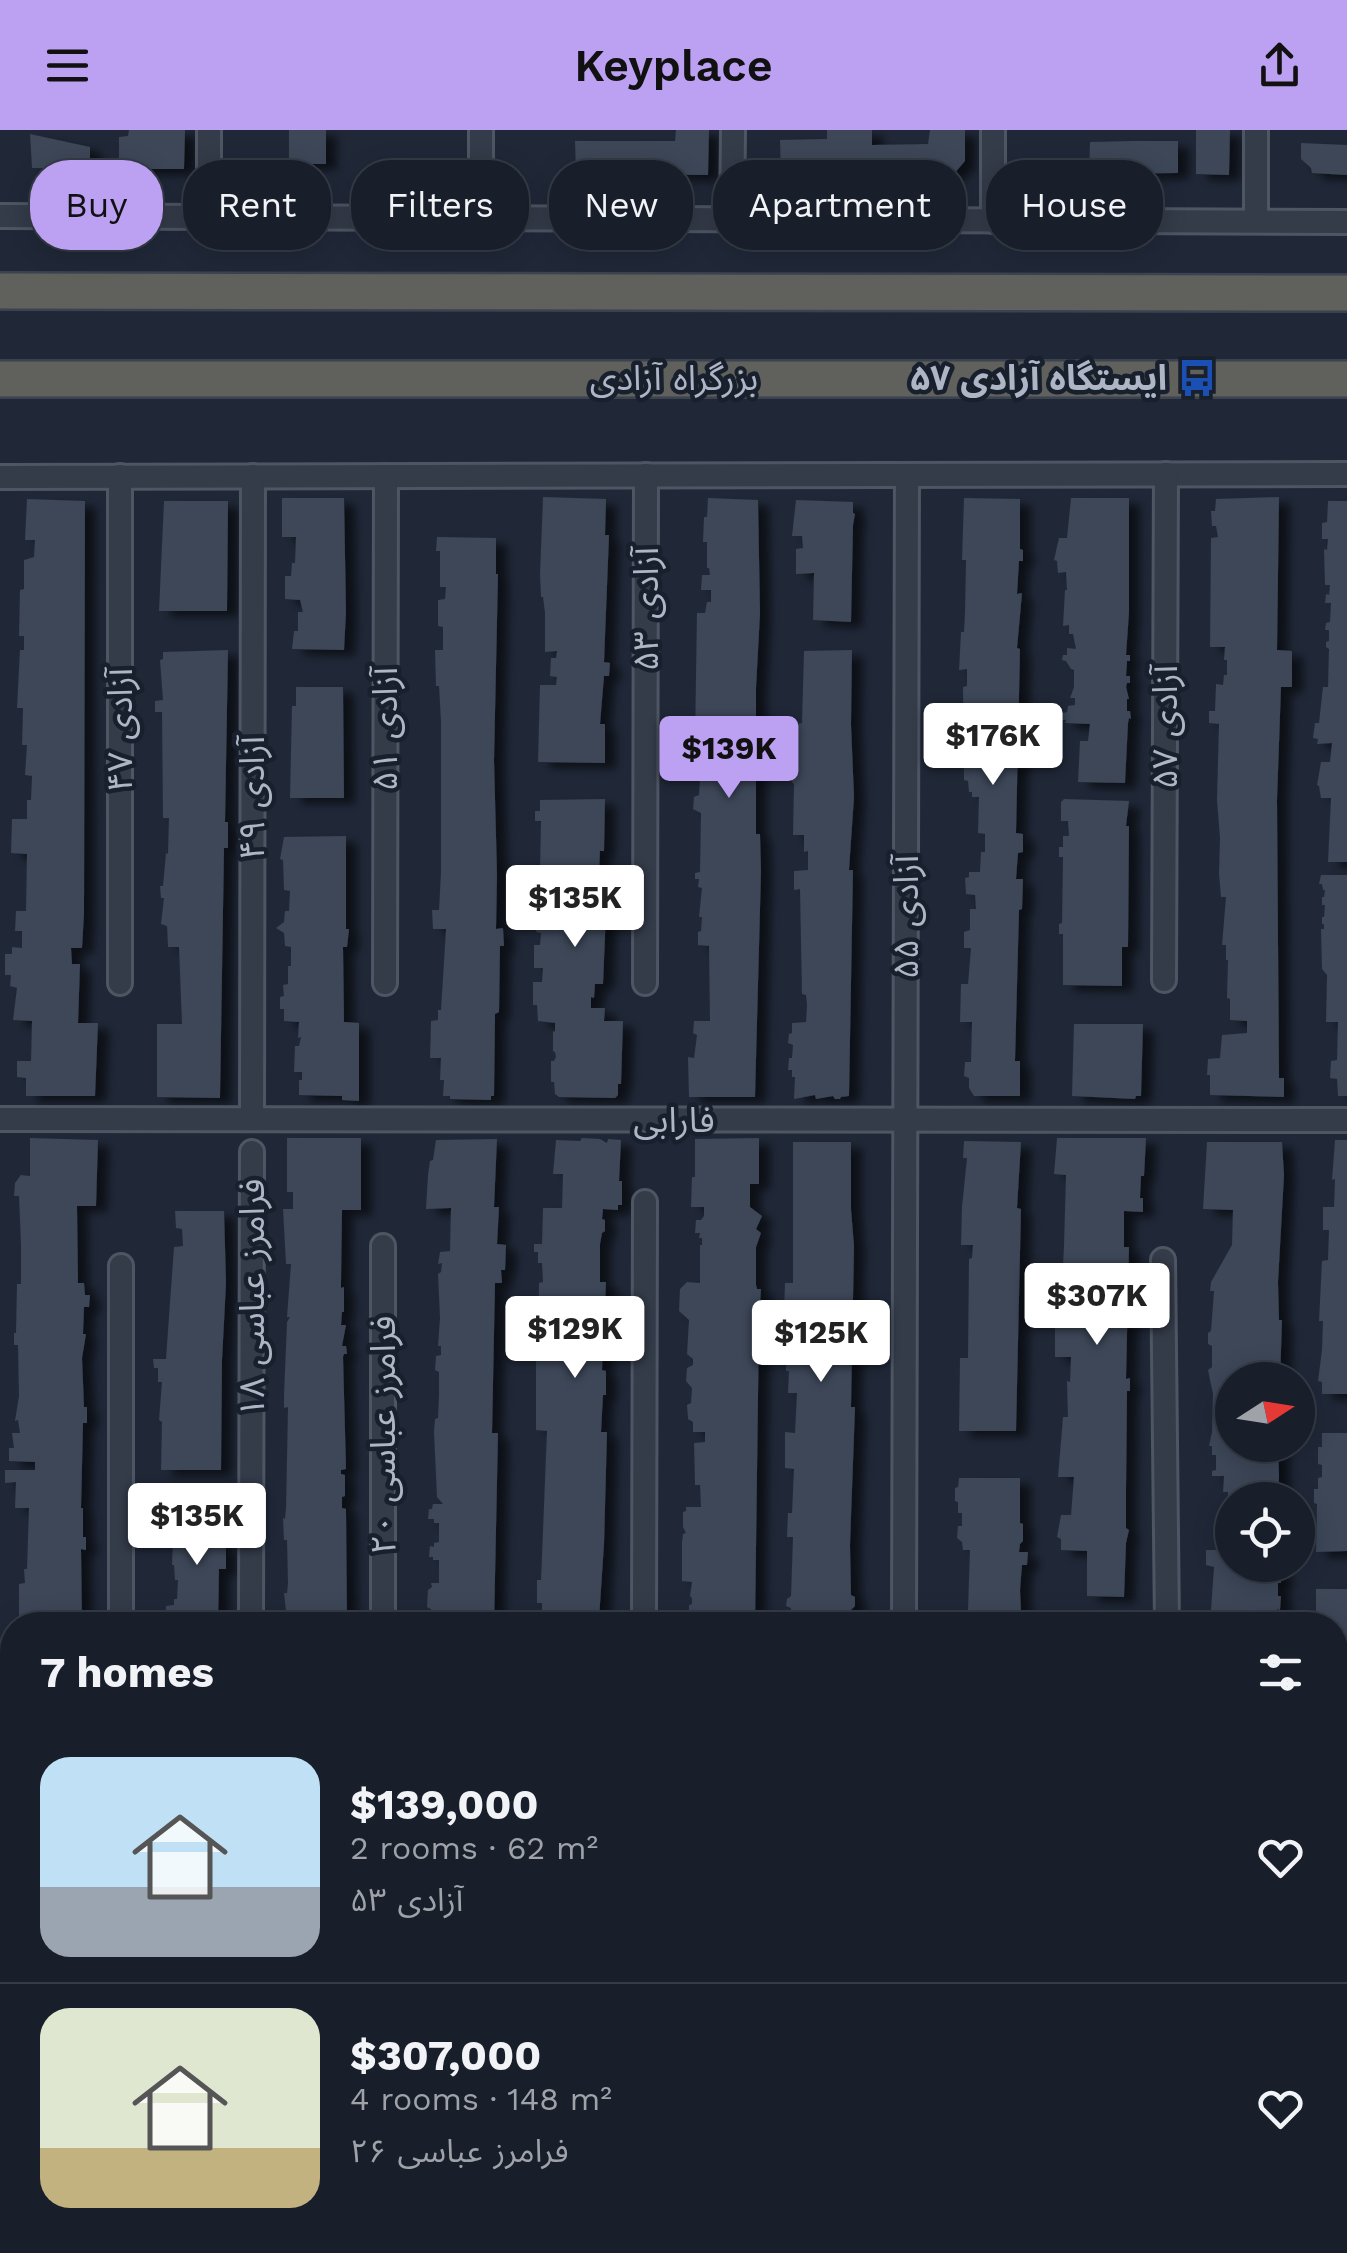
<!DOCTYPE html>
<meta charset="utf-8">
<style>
:root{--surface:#181e2a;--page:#212732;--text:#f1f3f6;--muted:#9fa2a8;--line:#363c47;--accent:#bca0f2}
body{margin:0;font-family:"Work Sans","Noto Sans Arabic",sans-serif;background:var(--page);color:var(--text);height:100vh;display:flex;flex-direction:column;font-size:38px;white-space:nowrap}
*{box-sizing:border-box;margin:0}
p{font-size:32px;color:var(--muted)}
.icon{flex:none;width:55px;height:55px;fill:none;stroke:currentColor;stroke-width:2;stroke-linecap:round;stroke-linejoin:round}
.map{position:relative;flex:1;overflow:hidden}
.drawer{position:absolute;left:0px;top:1482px;width:1348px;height:642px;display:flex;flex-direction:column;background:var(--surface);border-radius:40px 40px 0 0;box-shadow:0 5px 25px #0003,0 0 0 2px var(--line)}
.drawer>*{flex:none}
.guide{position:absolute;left:30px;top:30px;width:1288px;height:90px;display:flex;gap:20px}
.needle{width:65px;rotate:78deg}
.buttons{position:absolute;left:1215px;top:1232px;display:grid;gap:20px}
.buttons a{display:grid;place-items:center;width:100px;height:100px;border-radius:50%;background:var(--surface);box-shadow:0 5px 25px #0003,0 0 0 2px var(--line);font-size:50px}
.price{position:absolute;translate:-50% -85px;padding:0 22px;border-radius:10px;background:#fff;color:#222;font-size:32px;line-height:65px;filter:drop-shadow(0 2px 5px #0008)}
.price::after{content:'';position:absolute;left:50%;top:60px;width:30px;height:22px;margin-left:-15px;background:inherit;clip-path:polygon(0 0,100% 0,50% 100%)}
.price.current{background:var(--accent);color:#111}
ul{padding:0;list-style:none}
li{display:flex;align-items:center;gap:30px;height:250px;padding:0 40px}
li+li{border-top:2px solid var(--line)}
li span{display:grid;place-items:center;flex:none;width:280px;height:200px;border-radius:30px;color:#555}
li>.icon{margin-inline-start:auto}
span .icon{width:120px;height:120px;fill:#fffc;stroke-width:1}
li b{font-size:42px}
h2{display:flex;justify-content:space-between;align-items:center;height:120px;padding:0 40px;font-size:42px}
.tag{padding:0 35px;border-radius:40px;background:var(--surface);box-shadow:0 5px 25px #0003,0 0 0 2px var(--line);font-size:35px;line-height:90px}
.tag.current{background:var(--accent);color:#111}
header{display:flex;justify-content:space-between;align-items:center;height:130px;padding:0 40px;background:var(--accent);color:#111;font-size:45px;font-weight:600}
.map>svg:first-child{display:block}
</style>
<header><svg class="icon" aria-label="menu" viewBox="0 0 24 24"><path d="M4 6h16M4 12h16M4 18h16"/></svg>Keyplace<svg class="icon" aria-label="share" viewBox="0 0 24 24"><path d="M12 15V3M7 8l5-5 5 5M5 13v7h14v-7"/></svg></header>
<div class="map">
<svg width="1347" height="2123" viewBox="0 0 1347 2123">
<defs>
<filter id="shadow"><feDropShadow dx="11" dy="6" stdDeviation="5" flood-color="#0009"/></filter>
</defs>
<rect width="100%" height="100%" fill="#202838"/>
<g fill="#3c4658" filter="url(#shadow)">
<polygon points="129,0 185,0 184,39 119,39 119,7 128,6"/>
<rect x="289" y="0" width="37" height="34"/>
<polygon points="676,0 709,0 708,45 576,44 575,11 675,11"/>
<polygon points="827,0 872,0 872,15 928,14 930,0 965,0 965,31 953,45 781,44 780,10 827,9"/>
<polygon points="1196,0 1230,0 1229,45 1196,44"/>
<polygon points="30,4 90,17 90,39 32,38"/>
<polygon points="1134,11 1178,11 1178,43 1089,44 1090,12"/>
<polygon points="1301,13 1347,15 1347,45 1312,43 1311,38 1301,29"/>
<polygon points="543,367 606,369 605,405 609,405 604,532 610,533 609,546 604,546 600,594 605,594 605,633 538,632 540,555 556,555 557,547 550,546 551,528 556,528 557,521 545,522 545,483 543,467 541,467 540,444"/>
<polygon points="1279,367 1277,520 1292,521 1292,557 1281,557 1277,670 1279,948 1284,948 1284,967 1210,965 1210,945 1207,945 1208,929 1220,928 1222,905 1247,903 1247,891 1230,890 1230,869 1227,868 1228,830 1226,830 1226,815 1222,815 1226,767 1221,767 1219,744 1220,708 1217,670 1219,594 1209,593 1209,581 1215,581 1216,554 1223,555 1224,545 1227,545 1227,530 1224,530 1225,517 1210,517 1211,408 1218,407 1216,396 1212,396 1211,381 1215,381 1216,369"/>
<polygon points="282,368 344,368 346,482 344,520 292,519 294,501 298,501 298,482 303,482 300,470 285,469 285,446 291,446 292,433 295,433 296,407 282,407"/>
<polygon points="708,368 758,370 760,483 756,558 756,704 760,704 761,741 755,967 689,967 688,927 694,928 697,905 693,903 694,891 710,891 709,816 698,815 698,802 701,801 702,787 699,787 702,758 698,757 699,749 695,749 695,743 700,742 701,683 693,679 694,667 699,665 700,648 695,648 696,633 701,632 703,612 695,611 697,483 705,483 707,472 711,472 711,460 701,460 702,445 710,445 709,438 707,438 707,412 703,412 704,387 707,387"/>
<polygon points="964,368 1020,369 1020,419 1023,420 1023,431 1019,431 1017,464 1022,463 1017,518 1020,519 1016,703 1023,704 1023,722 1018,723 1016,749 1023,749 1022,779 1019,780 1015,931 1020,931 1020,966 974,966 969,958 969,948 964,946 965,932 971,932 972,892 960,892 961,854 968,854 971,818 964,818 964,802 970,800 970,779 976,779 975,765 966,764 965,748 969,747 969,742 980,742 981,722 985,722 985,704 978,703 979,667 972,667 972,662 969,662 968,651 964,650 963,557 967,556 967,539 959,540 961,502 964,502 965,483 966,430 962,430"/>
<polygon points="1071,368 1129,368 1129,482 1126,525 1130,525 1130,531 1127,531 1126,546 1130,546 1130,553 1127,553 1126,557 1129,569 1127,569 1127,581 1130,581 1131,589 1129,588 1128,593 1125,653 1078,652 1080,611 1088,611 1090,594 1065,593 1066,590 1062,590 1063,583 1067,582 1068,576 1075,575 1075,568 1070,568 1074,557 1074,540 1071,539 1066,531 1062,530 1063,525 1067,525 1067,518 1076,519 1073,504 1069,504 1069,495 1063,496 1065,460 1067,460 1066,442 1058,443 1057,431 1054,430 1059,408 1067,408"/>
<polygon points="27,369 85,371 84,783 82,818 71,818 72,834 80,834 78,893 98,893 95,966 26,966 26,948 17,947 17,931 31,931 32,891 13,890 17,858 10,856 11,845 5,845 5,824 12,824 12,817 22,818 22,801 15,801 16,781 26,781 27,724 11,723 12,689 27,689 27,670 31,670 32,646 25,645 27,615 22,615 23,578 17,578 20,520 24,520 24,506 19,506 20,460 24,459 24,430 34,427 35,410 25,410"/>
<polygon points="796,370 853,372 853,383 855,384 853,395 851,492 813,490 814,443 796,444 796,419 803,418 802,406 792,406"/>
<polygon points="164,371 228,371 227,481 159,481"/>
<polygon points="1328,371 1347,371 1347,732 1328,732 1331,668 1321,668 1319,656 1317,655 1321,632 1330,632 1332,613 1317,614 1318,609 1313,608 1315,593 1319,593 1323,557 1328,557 1329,519 1326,517 1326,512 1329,511 1329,500 1325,500 1326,493 1330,492 1331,473 1325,473 1326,464 1329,465 1330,455 1325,455 1324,419 1327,420 1328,409 1322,409 1322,393 1327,392"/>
<polygon points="437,407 496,408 496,444 498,444 494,630 497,745 496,799 503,798 504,816 500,816 499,882 495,884 494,966 491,966 491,970 450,969 450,966 443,966 444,950 440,950 441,928 430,928 431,891 438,890 438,880 441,880 446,799 433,799 432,780 439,780 441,742 441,591 439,556 436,556 435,520 443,520 443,497 438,496 438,470 445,469 446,457 440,457 440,421 436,421"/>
<polygon points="228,520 225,692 228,692 228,718 224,718 220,968 157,967 157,894 182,894 179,817 168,817 167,796 161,794 164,768 161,768 160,756 163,756 166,723 168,724 169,688 163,688 162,582 155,582 155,571 163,570 160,530 163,529 163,522"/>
<polygon points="852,520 851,594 854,667 849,740 853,740 849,966 841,967 840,969 835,969 833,966 816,969 815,965 794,969 795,947 792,947 792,940 788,940 789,928 792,928 793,915 788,913 789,904 792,903 792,893 806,892 807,875 806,865 802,864 800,759 794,760 794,741 808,740 808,721 804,722 804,705 793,705 794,655 790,648 793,645 795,594 802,593 804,521"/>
<polygon points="296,557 343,557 344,668 290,668 292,576 296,576"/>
<polygon points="605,669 604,721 600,721 599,742 605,742 606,781 603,854 595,854 594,868 591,867 591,878 605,878 604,891 623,891 621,954 618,954 618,965 615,968 559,967 555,964 554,952 551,952 551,931 554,931 556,927 555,922 553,921 553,901 555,902 555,893 538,891 537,875 533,875 533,852 542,852 543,838 534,838 534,815 540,815 541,803 536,802 537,791 541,790 543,762 545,761 545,739 540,740 541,691 535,691 535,681 540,681 540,670"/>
<polygon points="1064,669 1129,671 1126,696 1129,696 1128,817 1122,817 1122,856 1063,855 1063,804 1059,804 1059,794 1062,793 1063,727 1059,727 1059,717 1063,717 1063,706 1069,706 1068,691 1061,691 1061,672"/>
<polygon points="346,706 346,799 349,799 347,817 343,817 344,892 359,893 359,971 342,970 342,966 299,965 299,950 302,950 302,942 294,942 295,916 299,916 301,907 298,908 299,892 284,891 284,879 280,879 280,867 284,866 283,855 288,854 288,836 291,836 291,817 285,816 284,803 276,798 284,792 285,781 289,781 290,761 284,760 283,730 280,729 284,707"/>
<polygon points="1321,745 1347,745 1347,966 1338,966 1337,949 1330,948 1331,931 1337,930 1338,892 1326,892 1327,845 1322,839 1321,799 1324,799 1324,794 1322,794 1322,787 1324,787 1325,775 1322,775 1322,767 1324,767 1325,760 1323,760 1322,754 1319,754"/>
<polygon points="1074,894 1143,894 1141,966 1136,966 1135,969 1072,966"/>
<polygon points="30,1008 98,1010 96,1076 77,1076 78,1153 84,1153 85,1165 90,1165 89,1177 84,1177 83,1204 86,1204 82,1228 84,1277 87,1277 87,1293 83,1293 81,1378 83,1378 83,1407 86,1407 86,1420 81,1419 82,1495 26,1495 26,1488 19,1487 19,1454 25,1453 24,1439 27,1439 29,1378 15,1378 16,1352 5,1353 5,1340 35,1340 35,1332 9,1331 9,1318 14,1318 12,1303 20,1303 18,1290 15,1291 19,1266 18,1215 14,1215 14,1203 16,1203 17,1154 21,1154 21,1115 19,1066 14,1066 15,1053 21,1045 30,1046"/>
<polygon points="287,1008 361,1008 361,1080 342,1080 341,1153 341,1158 344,1157 344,1182 342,1182 341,1195 346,1195 342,1216 346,1216 347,1224 344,1224 343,1227 346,1339 341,1340 341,1344 345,1345 345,1366 342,1367 342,1378 346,1379 347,1495 282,1495 282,1490 287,1490 284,1463 287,1463 288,1453 287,1410 284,1410 283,1388 285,1389 286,1378 288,1277 284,1278 284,1265 287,1192 290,1187 287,1187 291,1134 286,1134 283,1079 293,1079 293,1062 287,1062"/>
<polygon points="582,1008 600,1009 607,1013 608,1009 621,1010 619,1051 622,1051 622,1075 618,1075 618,1080 603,1079 602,1089 605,1090 605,1101 602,1103 600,1114 600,1152 606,1152 602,1240 606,1241 606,1265 603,1265 601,1302 607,1302 604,1414 599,1489 606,1489 605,1495 542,1495 542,1473 537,1473 537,1450 541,1450 547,1301 536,1300 536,1227 544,1227 544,1201 538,1202 539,1153 543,1152 542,1133 538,1133 538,1122 534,1122 534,1114 542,1114 543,1078 562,1078 563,1044 553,1044 556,1010 580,1011"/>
<polygon points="759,1008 759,1054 750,1054 750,1077 762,1086 756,1099 761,1103 756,1117 756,1155 757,1159 761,1159 759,1190 755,1495 692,1495 692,1482 689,1481 689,1475 692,1474 692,1468 690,1466 692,1452 682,1451 682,1413 683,1404 686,1403 683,1397 683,1382 686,1381 686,1377 701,1377 700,1355 695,1355 694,1313 705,1312 705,1302 693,1302 693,1292 688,1289 687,1275 691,1273 692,1258 686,1251 687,1238 693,1235 693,1229 687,1224 689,1190 679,1181 680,1159 687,1152 700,1153 700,1115 702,1115 702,1108 699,1108 700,1103 695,1103 696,1090 701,1090 704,1086 704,1077 691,1077 692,1047 695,1047 695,1009"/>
<polygon points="1057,1008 1146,1008 1144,1046 1141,1046 1140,1068 1143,1068 1143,1082 1124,1081 1124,1117 1129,1117 1126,1249 1130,1248 1130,1261 1127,1261 1126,1361 1126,1398 1129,1400 1126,1413 1124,1467 1087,1466 1087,1421 1061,1420 1061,1409 1057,1407 1061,1385 1071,1385 1074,1347 1058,1347 1063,1287 1068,1287 1067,1251 1070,1252 1071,1227 1055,1227 1055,1177 1051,1178 1051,1166 1055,1165 1055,1154 1062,1154 1064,1116 1066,1045 1054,1044"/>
<polygon points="497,1009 494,1077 499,1077 497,1114 506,1115 505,1140 501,1140 502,1153 495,1153 492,1303 498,1303 494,1495 430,1495 431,1479 427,1477 428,1460 432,1457 431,1453 439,1453 439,1430 433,1430 433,1427 429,1427 430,1416 434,1417 434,1413 439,1412 439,1393 434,1393 434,1389 428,1389 429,1379 432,1379 433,1374 443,1374 437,1367 434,1302 435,1289 438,1288 439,1265 439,1242 435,1240 436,1226 441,1225 441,1216 438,1216 440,1188 438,1144 441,1142 442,1133 438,1134 440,1122 450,1121 451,1078 426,1079 428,1045 430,1031 433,1030 436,1010"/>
<polygon points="1335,1010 1347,1010 1347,1264 1322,1264 1322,1252 1318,1251 1322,1220 1323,1191 1319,1191 1322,1131 1328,1130 1329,1100 1323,1100 1323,1077 1334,1077 1335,1049 1332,1050"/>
<polygon points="964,1011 1021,1012 1017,1078 1021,1079 1016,1301 959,1301 960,1228 968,1228 969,1129 972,1128 973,1115 961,1115 962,1077 967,1028 963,1028"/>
<polygon points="793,1012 851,1012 851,1079 854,1116 851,1277 855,1277 850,1415 851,1465 855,1467 855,1476 851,1480 850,1495 783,1495 784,1488 790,1488 791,1478 786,1476 787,1469 791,1466 793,1407 787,1407 788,1383 792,1383 794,1339 785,1338 785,1302 795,1303 797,1263 788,1263 789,1241 786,1241 786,1228 795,1229 796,1214 788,1214 788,1185 784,1185 785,1153 793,1153"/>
<polygon points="1207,1012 1282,1012 1284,1045 1278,1152 1279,1190 1282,1190 1280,1250 1232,1250 1232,1315 1278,1315 1279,1346 1278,1370 1232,1370 1232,1435 1276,1435 1276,1440 1281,1440 1281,1453 1278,1453 1278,1466 1281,1466 1280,1480 1277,1479 1277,1495 1202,1495 1204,1480 1211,1480 1214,1437 1206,1435 1206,1420 1223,1420 1223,1408 1227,1409 1228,1362 1223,1362 1224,1346 1212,1346 1212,1341 1216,1340 1216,1325 1212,1325 1212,1316 1209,1316 1212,1302 1213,1264 1208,1240 1212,1237 1212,1216 1208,1214 1208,1203 1211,1201 1214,1161 1210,1161 1211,1152 1232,1115 1233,1080 1203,1079"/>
<polygon points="175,1081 224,1081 226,1153 222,1230 221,1340 161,1340 162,1292 159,1290 162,1252 158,1252 158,1238 154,1238 153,1229 166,1229 174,1117 183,1116 182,1099 176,1098"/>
<polygon points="1322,1303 1347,1303 1347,1421 1316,1422 1317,1374 1314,1373 1314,1359 1318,1359 1318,1348 1322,1347 1322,1335 1318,1334 1318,1317 1322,1317"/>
<polygon points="959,1348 1020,1348 1020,1393 1023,1394 1023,1411 1020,1414 1019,1422 1028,1422 1027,1435 1022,1435 1020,1460 1021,1481 1025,1482 1023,1495 963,1495 965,1487 970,1487 971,1480 968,1480 970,1420 963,1420 962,1412 957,1408 958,1396 962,1396 962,1383 958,1383 958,1372 955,1371 955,1358 958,1357"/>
<polygon points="178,1378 219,1379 219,1417 226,1417 226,1439 219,1439 218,1495 165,1495 166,1476 174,1475 174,1469 177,1469 178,1450 175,1450 174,1435 172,1435 173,1409 176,1408 177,1398 174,1398 174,1388 177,1388"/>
<polygon points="1316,1459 1347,1459 1347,1570 1335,1570 1335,1495 1316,1495"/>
<polygon points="9,1528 12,1528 12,1575 8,1575"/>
</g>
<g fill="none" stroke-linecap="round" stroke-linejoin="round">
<g stroke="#4e5563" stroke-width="28">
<g id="minor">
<polyline points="481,0 481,88"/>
<polyline points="0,86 1347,92"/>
<polyline points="209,87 209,0"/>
<polyline points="732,89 733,0"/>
<polyline points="993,91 993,0"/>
<polyline points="1256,91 1256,0"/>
<polyline points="0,347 1347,344"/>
<polyline points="1164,850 1166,344"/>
<polyline points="120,853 120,346"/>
<polyline points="385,853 386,346"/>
<polyline points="645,853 646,345"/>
<polyline points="0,989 1347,990"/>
<polyline points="252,989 253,346"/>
<polyline points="1163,1130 1167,1495"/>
<polyline points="121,1495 121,1136"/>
<polyline points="251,1495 252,1022"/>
<polyline points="383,1495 383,1116"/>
<polyline points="644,1495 645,1072"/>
<polyline points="904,1495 907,345"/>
<polyline points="1335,1926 1347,2027"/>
<polyline points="146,2112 147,2123"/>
<polyline points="544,2112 545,2123"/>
<polyline points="742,2112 743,2123"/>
<polyline points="951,2112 952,2123"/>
<polyline points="1157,2112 1158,2123"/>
</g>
</g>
<g stroke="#4e5563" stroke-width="32">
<polyline id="tertiary" points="352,2112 353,2123"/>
</g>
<g stroke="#4e5563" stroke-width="35">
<g id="secondary">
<polyline points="0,1691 12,1691"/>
<polyline points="1335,1696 1347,1696"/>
<polyline points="0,1738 12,1738"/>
<polyline points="1335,1743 1347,1743"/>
</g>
</g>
<g stroke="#3b4250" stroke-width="40">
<g id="trunk">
<polyline points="0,161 1347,163"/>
<polyline points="0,249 1347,249"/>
</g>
</g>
<use href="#minor" stroke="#343b49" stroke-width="22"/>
<use href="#tertiary" stroke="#343b49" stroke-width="28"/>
<use href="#secondary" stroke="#42495c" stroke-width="30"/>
<use href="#trunk" stroke="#60605d" stroke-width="35"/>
</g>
<defs>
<g id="bus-bare" transform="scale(3)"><path d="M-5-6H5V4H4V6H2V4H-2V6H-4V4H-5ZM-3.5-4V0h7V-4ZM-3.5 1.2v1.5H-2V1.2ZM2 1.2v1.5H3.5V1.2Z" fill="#1a4fb4" stroke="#19202d" stroke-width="2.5" paint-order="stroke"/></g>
</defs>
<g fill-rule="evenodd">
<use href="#bus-bare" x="1197" y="248"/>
</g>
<g text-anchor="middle" stroke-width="9" stroke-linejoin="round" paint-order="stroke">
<g font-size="35" fill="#aeb5c5" stroke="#19202d">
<text x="674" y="260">بزرگراه آزادی</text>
<text transform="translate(646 479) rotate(-90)" y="12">۵۳ آزادی</text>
<text transform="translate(1165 597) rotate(-90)" y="12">آزادی ۵۷</text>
<text transform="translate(385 599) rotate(-90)" y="12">۵۱ آزادی</text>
<text transform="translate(120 600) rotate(-90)" y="12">۴۷ آزادی</text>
<text transform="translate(252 668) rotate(-90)" y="12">۴۹ آزادی</text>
<text transform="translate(906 787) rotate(-90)" y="12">آزادی ۵۵</text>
<text x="674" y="1002">فارابی</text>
<text transform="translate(252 1168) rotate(-90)" y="12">فرامرز عباسی ۱۸</text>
<text transform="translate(383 1305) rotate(-90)" y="12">فرامرز عباسی ۲۰</text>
</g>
<g font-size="35" font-weight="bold" fill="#aeb5c5" stroke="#19202d" text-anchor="end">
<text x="1167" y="260">ایستگاه آزادی ۵۷</text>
</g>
</g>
</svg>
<div class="buttons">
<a><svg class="needle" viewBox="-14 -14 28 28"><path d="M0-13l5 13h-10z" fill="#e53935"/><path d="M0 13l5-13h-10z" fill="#9fa2a8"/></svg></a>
<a><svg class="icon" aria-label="locate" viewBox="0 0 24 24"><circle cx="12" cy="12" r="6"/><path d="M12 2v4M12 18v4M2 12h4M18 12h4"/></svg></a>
</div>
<b class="price" style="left:993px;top:658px">$176K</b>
<b class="price current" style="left:729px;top:671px">$139K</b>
<b class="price" style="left:575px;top:820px">$135K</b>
<b class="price" style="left:1097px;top:1218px">$307K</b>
<b class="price" style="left:575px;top:1251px">$129K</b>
<b class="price" style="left:821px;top:1255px">$125K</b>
<b class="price" style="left:197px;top:1438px">$135K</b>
<div class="guide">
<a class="tag current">Buy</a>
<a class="tag">Rent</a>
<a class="tag">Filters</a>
<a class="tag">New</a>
<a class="tag">Apartment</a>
<a class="tag">House</a>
</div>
<section class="drawer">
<h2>7 homes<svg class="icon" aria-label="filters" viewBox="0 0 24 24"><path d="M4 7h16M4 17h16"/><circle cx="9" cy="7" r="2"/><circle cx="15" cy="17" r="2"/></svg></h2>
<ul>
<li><span style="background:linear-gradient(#bfe0f5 65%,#9aa5b1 0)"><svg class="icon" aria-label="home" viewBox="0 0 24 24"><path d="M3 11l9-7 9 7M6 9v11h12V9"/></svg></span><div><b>$139,000</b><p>2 rooms · 62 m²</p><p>۵۳ آزادی</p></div><svg class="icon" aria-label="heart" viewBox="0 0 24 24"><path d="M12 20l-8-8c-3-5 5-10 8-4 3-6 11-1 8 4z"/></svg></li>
<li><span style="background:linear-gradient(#dfe7d0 70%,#c2b280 0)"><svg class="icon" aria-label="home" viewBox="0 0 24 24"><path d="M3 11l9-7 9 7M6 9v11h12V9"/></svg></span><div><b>$307,000</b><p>4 rooms · 148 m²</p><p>فرامرز عباسی ۲۶</p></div><svg class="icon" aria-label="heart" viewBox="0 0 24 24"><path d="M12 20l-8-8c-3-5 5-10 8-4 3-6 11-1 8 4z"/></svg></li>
</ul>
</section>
</div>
